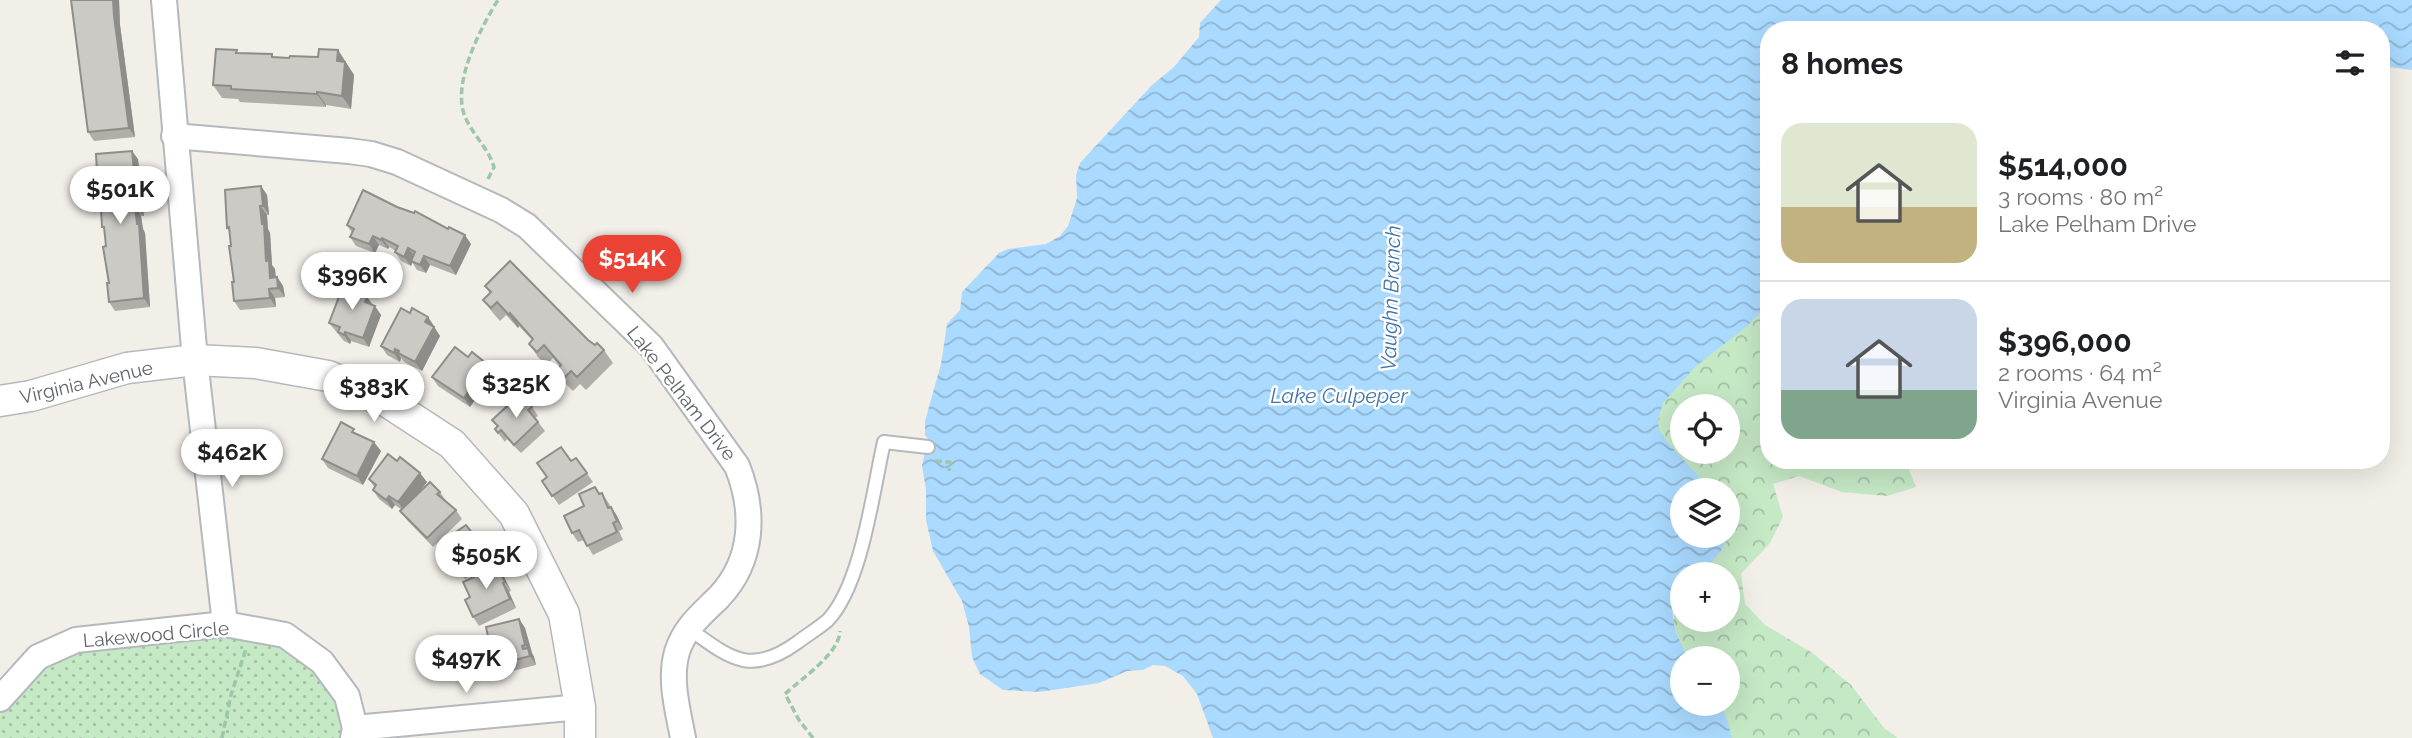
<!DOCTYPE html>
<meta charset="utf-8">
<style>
:root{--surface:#fff;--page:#f2f2f2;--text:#202124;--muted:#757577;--line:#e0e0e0;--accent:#ea4335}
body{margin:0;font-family:Raleway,sans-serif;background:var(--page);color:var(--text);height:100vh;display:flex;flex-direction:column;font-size:26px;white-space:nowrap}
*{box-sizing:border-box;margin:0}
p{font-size:23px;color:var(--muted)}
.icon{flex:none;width:38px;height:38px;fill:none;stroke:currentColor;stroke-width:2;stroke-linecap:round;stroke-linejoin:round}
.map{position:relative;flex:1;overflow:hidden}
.panel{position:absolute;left:1760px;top:21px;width:630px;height:448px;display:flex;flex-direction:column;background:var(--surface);border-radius:28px;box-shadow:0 7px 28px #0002}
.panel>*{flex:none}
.controls{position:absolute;left:1670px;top:394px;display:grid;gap:14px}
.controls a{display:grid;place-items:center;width:70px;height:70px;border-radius:50%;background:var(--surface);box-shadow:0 7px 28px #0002;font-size:35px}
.price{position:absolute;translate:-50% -60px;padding:0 16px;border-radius:24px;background:#fff;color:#222;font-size:23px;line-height:46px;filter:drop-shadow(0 2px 4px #0008)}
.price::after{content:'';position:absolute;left:50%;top:42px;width:21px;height:16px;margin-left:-10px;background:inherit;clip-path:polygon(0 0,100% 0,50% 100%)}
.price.current{background:var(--accent);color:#fff}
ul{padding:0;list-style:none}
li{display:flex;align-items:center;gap:21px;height:175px;padding:0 21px}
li+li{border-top:2px solid var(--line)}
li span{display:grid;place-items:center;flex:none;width:196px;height:140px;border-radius:21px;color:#555}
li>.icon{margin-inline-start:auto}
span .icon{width:84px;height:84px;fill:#fffc;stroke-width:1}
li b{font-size:30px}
h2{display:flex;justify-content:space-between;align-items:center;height:84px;padding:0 21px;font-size:30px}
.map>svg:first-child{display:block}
</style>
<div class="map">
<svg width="2412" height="738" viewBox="0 0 2412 738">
<defs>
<pattern id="forest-crowns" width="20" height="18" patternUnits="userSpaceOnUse" patternTransform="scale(1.75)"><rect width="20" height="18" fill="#c5e8c5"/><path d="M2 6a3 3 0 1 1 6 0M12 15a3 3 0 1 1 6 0" fill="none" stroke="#a3c0a4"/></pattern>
<pattern id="park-dots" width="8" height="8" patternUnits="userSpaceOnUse" patternTransform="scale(1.75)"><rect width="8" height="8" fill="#c5e8c5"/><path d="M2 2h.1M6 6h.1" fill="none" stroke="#a3c0a4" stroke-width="1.8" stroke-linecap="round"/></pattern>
<pattern id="water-waves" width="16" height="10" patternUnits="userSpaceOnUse" patternTransform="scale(1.75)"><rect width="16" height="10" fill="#aadaff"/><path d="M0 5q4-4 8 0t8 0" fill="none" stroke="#8eb4d2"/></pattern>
</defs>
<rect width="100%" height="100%" fill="#f1efe8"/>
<path fill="url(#forest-crowns)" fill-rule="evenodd" d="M1769 296V460H1905L1916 487 1887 496 1842 492 1799 476 1773 484 1783 517 1770 543 1741 574 1745 604 1765 625 1811 652 1851 685 1884 728 1898 738H1721L1709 704H1727V658H1686L1673 623 1679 582 1682 577V620H1727V574H1684L1727 536V490H1700L1656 434 1662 397ZM1682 406H1727V452H1682Z"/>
<polygon fill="url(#park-dots)" points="225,624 322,662 353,738 0,738 0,708 38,657"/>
<path fill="url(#water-waves)" d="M1221 0H2412V70L2382 66V30H2078L2059 26 2022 30H1769V304L1746 327 1696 366 1663 403 1658 419 1659 430 1668 443 1711 490H1682V536H1727V517C1734 545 1708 574 1682 574V589C1663 610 1677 638 1689 658H1682V704H1718L1725 714 1732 738H1213L1197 694 1183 676 1165 666 1153 665 1143 670 1127 671 1099 683 1039 692 1003 690 980 674 972 657 969 627 962 601 933 551 926 520V489L922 466 928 439 925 435V421L941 364 947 324 960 310 962 292 999 253 1008 249 1046 244 1060 236 1068 226 1077 198 1076 175 1080 163 1152 85 1174 67 1199 37 1200 23Z"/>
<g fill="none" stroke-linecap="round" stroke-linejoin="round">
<g stroke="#b5b8bc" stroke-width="16">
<path id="service" d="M688 628C730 658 750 677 798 642 807 635 819 628 828 620 862 584 873 490 884 442L928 447"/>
</g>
<g stroke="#b5b8bc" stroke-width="28">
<g id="minor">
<polyline points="164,0 195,360 225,624"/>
<path d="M174 136 349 151 371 154 397 162 501 210 527 226 651 346 737 466C755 511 754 560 719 597 701 615 685 627 677 652 669 680 678 711 683 738"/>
<polyline points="0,699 38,657 76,640 225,624 285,635 322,662 347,696 355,728 353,738"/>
<polyline points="355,728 580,707"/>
</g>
</g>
<g stroke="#b5b8bc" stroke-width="33">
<polyline id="tertiary" points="0,401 31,396 127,368 195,360 256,363 328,376 386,401 452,444 514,514 564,614 580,707 580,738"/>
</g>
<g stroke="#9cc7a9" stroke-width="3.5" stroke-dasharray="7 3.5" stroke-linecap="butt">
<path d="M488 179 494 167C488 148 474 136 466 119 450 86 480 29 498 0"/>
<polyline points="935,461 950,462 949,471"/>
<polyline points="222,738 231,695 246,649"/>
<path d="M813 738 799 720 785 694C802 678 839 654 840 631"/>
</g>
<use href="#service" stroke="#fff" stroke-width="12"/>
<use href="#minor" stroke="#fff" stroke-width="24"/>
<use href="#tertiary" stroke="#fff" stroke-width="30"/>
</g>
<g fill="#afaea9">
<polygon points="71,0 119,0 120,25 135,137 94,141 88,132"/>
<polygon points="338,50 354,75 351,109 326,105 326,107 240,102 238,99 222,98 213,85 238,53 289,58 318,57"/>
<polygon points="138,159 141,189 139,190 144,216 141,216 143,229 145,233 150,307 115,311 109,302 109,283 105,231 102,227 103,209 102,195 98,191"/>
<polygon points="261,186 267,195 269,215 267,215 268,229 270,233 272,265 275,269 276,277 277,277 283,286 285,297 275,298 276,307 240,310 234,301 234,282 231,246 230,232 227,228"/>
<polygon points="347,225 471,244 456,275 430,265 426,273 417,270 412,262 411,266 401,261 395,252 396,251 389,247 388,249 379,245 375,253 356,246 350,237 352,233"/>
<polygon points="485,286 588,340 604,350 613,363 586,390 580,384 573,391 565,383 556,370 560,366 553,358 546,365 538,357 529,344 532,340 519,326 518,328 506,315 500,321 493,313 483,300 490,293"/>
<polygon points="363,294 363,295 367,297 381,315 369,347 351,341 350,344 344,341 329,323"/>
<polygon points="410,313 428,317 440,336 422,371 404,362 401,358 400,362 387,355 381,346"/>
<polygon points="468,357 487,364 494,372 470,407 438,386 432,377"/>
<polygon points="532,407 538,416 535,418 545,431 521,453 507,439 505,442 495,429 497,427 492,420"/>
<polygon points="359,435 381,451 363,485 328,468 322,459"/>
<polygon points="576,458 593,482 559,505 542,481"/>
<polygon points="397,461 427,482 416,496 440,492 446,501 445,501 456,510 462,519 433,547 407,520 400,511 402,510 395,505 392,509 379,499 373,490 375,488 369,479"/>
<polygon points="595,487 600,494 602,493 617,516 623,529 619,531 623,540 593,555 584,540 578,542 572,533 584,506"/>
<polygon points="440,543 486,551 493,560 465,579"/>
<polygon points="503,575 511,591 509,592 516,608 479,626 473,617 470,597"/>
<polygon points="519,619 525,628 532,653 534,657 536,665 494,676 488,667 489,651 488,636"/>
</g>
<g fill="#8f8d8a">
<polygon points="113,0 119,0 120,25 135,137 129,128 114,16"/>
<polygon points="338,50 354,75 351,109 342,96 337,61"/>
<polygon points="317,92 326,105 326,107 317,94"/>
<polygon points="132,151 138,159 141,189 135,180"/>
<polygon points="133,181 139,190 144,216 137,207"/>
<polygon points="261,186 267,195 269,215 263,206"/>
<polygon points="260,206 267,215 268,229 270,233 272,265 275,269 276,287 270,278 266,261"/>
<polygon points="135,207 141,216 143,229 145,233 150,307 144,298"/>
<polygon points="465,235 471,244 456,275 450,266"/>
<polygon points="373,236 379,245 375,253 369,244"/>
<polygon points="382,238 389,247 388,249 381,240"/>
<polygon points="408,248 415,257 411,266 404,257"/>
<polygon points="424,256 430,265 426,273 420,265"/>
<polygon points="277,277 283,286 285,297 278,288"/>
<polygon points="357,285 363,294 361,301 354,292"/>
<polygon points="269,289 275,298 276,307 270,298"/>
<polygon points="367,297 373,306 365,302"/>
<polygon points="375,306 381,315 369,347 363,338"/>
<polygon points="510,313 519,326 518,328 509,315"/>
<polygon points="428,317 434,326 431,331 425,322"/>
<polygon points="434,327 440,336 422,371 415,362"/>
<polygon points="345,332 351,341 350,344 344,335"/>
<polygon points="395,349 401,358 400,362 394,353"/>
<polygon points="487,364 494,372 470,407 464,398"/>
<polygon points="374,442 381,451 363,485 357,476"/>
<polygon points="420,473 427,482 404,511 398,502"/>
<polygon points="389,496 395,505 392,509 386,500"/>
<polygon points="611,507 617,516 623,529 617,521"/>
<polygon points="497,566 503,575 511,591 505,582"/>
<polygon points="503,583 509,592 516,608 510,599"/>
<polygon points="519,619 525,628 532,653 534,657 536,665 530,656 528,649 525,645"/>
</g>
<g fill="#cccac5" stroke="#8f8d8a" stroke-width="2">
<polygon points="71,0 113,0 114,16 129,128 88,132"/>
<polygon points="216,49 237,50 236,53 272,54 272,57 289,58 290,56 318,57 319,49 338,50 337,61 345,62 342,96 317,92 317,94 231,89 231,86 213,85"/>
<polygon points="132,151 135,180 133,181 137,207 135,207 137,224 139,224 144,298 109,302 107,283 109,283 103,247 106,246 104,227 102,227 101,209 103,209 101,190 98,191 96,154"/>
<polygon points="261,186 263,206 260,206 262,224 264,224 266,261 269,260 270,278 277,277 278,288 269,289 270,298 234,301 232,282 234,282 229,246 231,246 229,227 227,228 225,190"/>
<polygon points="363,190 397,207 414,213 415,211 448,229 449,227 465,235 450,266 424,256 420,265 411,261 415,252 408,248 404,257 395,252 398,246 382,238 381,240 373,236 369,244 350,237 354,229 347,225"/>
<polygon points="510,261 588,340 595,345 597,343 604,350 577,377 571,371 564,378 556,370 561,365 544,345 537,352 529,344 533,339 510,313 509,315 497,302 491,308 483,300 491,292 485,286"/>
<polygon points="345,281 357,285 354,292 367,297 365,302 375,306 363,338 345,332 344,335 338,332 340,327 329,323"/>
<polygon points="401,308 410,313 412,308 428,317 425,322 434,327 415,362 398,353 399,351 395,349 394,353 381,346"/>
<polygon points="455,347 468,357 472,352 487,364 464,398 432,377"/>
<polygon points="520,394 532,407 528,410 538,422 514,445 501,430 498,433 495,429 498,426 492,420"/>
<polygon points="341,422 354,429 352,432 374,442 357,476 322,459"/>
<polygon points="561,447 571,461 576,458 587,473 552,496 542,481 547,477 537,463"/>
<polygon points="388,454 397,461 400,457 420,473 398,502 389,496 386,500 373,490 376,485 369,479"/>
<polygon points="430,482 440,492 437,494 456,510 427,538 400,511"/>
<polygon points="595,487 599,494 602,493 608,508 611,507 617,521 613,523 617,532 587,546 579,530 572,533 564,516 584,506 579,494"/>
<polygon points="466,525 486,551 459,571 440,543"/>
<polygon points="497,566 505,582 503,583 510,599 473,617 465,600 470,597 463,582"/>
<polygon points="519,619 525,645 522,646 523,649 528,648 530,656 488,667 484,653 489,651 485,637 488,636 486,627"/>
</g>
<g text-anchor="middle" stroke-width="5" stroke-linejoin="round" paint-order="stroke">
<g font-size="19" fill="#5f6368" stroke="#fff">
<text transform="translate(86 382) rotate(-13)" y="7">Virginia Avenue</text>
<text transform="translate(682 393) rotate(52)" y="7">Lake Pelham Drive</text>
<text transform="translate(156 634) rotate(-5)" y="7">Lakewood Circle</text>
</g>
<g font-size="21" font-style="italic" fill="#4174aa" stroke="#fff">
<text transform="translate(1391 298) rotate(-88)" y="7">Vaughn Branch</text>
<text x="1339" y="403">Lake Culpeper</text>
</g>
</g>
</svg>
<div class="controls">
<a><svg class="icon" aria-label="locate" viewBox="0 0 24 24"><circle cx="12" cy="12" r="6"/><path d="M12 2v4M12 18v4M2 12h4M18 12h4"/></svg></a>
<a><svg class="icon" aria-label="layers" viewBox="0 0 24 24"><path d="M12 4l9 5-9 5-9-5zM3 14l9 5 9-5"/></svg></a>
<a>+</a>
<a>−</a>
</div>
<b class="price" style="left:120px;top:226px">$501K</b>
<b class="price current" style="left:632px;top:295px">$514K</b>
<b class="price" style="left:352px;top:312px">$396K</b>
<b class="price" style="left:516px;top:420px">$325K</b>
<b class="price" style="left:374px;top:424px">$383K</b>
<b class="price" style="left:232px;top:489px">$462K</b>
<b class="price" style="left:486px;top:591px">$505K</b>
<b class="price" style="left:466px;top:695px">$497K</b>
<section class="panel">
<h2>8 homes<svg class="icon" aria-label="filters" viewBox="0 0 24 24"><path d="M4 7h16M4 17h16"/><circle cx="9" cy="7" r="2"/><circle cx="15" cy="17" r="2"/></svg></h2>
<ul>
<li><span style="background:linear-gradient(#dfe7d0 60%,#c2b280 0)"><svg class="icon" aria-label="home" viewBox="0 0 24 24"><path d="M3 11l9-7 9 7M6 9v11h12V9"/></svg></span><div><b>$514,000</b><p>3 rooms · 80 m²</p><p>Lake Pelham Drive</p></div></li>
<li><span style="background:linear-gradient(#c9d6e8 65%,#7fa58c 0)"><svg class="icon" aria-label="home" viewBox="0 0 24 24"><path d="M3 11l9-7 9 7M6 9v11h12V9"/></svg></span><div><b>$396,000</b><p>2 rooms · 64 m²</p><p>Virginia Avenue</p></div></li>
</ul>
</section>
</div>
